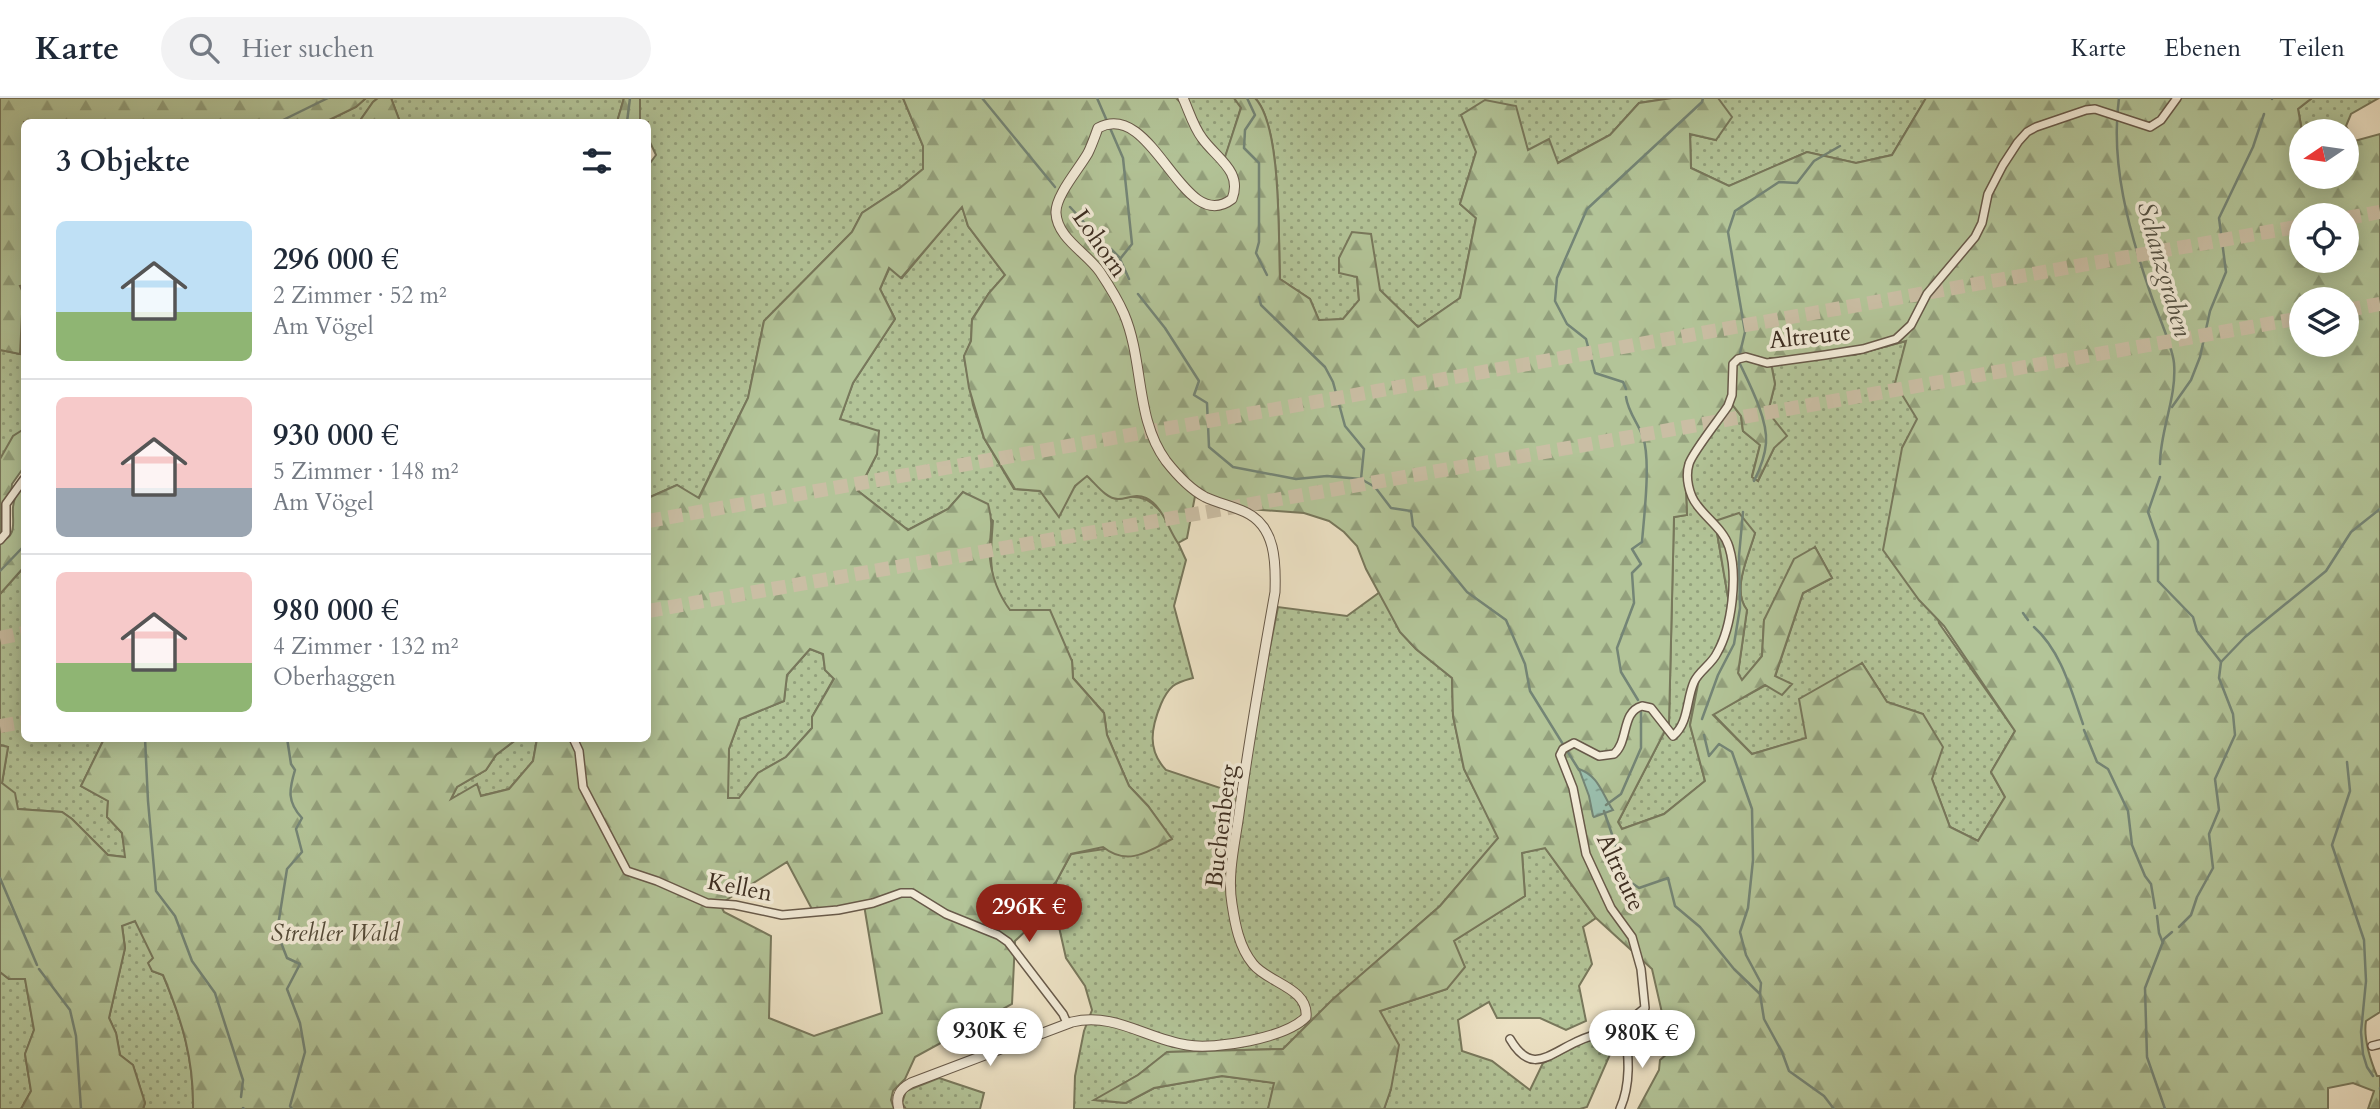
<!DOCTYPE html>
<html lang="de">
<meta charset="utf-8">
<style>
:root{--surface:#fff;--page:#f2f2f3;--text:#1f2937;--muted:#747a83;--line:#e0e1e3;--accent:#8f2418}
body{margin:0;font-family:Cardo,serif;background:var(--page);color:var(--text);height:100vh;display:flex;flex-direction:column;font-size:26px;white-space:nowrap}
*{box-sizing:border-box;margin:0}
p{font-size:23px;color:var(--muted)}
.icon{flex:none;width:38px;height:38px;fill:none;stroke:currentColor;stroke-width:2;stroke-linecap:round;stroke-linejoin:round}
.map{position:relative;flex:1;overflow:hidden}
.drawer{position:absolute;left:21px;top:21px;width:630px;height:623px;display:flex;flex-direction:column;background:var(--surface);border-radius:10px;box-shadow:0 4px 18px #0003}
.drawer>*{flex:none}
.needle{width:46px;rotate:257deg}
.tools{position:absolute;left:2289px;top:21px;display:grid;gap:14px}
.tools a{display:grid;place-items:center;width:70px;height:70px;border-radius:50%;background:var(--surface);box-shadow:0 4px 18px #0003;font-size:35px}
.price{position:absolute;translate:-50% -60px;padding:0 16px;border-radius:24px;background:#fff;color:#222;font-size:23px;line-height:46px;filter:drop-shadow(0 2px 4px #0008)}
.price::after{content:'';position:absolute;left:50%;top:42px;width:21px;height:16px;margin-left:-10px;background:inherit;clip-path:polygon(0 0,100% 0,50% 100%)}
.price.selected{background:var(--accent);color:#fff}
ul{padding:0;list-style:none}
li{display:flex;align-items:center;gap:21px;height:175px;padding:0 35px}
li+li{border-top:2px solid var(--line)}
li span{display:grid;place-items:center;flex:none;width:196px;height:140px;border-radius:10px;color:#555}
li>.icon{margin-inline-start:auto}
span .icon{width:84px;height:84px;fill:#fffc;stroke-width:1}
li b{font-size:30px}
h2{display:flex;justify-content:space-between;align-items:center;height:84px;padding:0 35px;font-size:30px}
header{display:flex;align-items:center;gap:42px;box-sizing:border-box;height:98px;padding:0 35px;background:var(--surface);border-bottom:2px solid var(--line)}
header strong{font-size:33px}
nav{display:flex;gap:38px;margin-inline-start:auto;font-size:24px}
.search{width:490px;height:63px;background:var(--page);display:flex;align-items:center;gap:18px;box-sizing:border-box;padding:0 24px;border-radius:38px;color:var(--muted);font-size:26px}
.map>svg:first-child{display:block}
</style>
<header>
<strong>Karte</strong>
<div class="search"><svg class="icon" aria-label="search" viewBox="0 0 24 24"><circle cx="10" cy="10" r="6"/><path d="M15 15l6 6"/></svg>Hier suchen</div>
<nav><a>Karte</a><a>Ebenen</a><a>Teilen</a></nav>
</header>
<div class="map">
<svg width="2380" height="1011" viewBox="0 0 2380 1011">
<defs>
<pattern id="grass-dots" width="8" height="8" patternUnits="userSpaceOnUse" patternTransform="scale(1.75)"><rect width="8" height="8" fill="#b3c498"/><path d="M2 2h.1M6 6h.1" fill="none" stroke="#93a07c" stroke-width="1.8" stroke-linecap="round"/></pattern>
<pattern id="forest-firs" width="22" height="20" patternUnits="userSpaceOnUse" patternTransform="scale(1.75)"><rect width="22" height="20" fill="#b3c498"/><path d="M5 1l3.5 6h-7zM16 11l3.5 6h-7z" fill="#93a07c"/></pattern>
<pattern id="water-ripples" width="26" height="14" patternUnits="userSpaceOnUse" patternTransform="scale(1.75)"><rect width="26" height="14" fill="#9abfae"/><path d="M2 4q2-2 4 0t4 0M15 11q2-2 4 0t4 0" fill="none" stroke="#7f9c8d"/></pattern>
</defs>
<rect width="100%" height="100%" fill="#ede2c5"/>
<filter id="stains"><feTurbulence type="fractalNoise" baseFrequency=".00286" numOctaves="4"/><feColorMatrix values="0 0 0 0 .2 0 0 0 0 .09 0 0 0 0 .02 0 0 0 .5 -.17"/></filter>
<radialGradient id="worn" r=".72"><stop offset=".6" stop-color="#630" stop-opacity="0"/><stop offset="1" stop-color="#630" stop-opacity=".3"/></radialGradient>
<g fill="url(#grass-dots)" stroke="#78785c" stroke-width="2">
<polygon points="366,0 378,0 373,4 359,24 325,24 356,9"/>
<polygon points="391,0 624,0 617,24 400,24"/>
<polygon points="640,0 903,0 923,48 923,71 900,90 862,115 852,134 764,223 748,300 698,401 677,387 648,400 648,68 656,57 648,40 648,24 640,24"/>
<polygon points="1176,0 1234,0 1241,9 1225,60 1207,52"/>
<path d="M1255 0H1672L1639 5 1610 37 1558 65 1528 52 1476 54 1460 106 1476 120 1460 200 1418 229 1380 192 1357 179 1359 203 1343 221 1319 223 1310 201 1280 181C1278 140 1282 28 1255 0Z"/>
<polygon points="1718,0 1926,0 1892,57 1856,65 1807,54 1729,88 1691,70 1690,36 1716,42"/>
<polygon points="2312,0 2379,0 2351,16 2346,28 2353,43 2347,45 2347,33 2302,33 2298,11"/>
<path d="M962 108 968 128 1005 177 989 195 972 221 971 243 964 259 973 307 984 340 1014 391 1040 393 1075 388 1086 377 1119 401C1159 388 1172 433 1186 462L1174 508 1193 580C1186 582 1178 584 1173 588 1167 593 1164 599 1161 606 1151 630 1147 652 1166 672L1241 697 1278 509 1347 518 1380 494 1400 534 1416 551 1452 580 1453 618 1464 671 1499 740 1440 808 1334 901 1283 951 1168 954 1138 977 1096 1002 1126 1005 1154 990 1222 978 1275 985 1268 1011H1074L1075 978 1084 933 1092 912 1085 888 1066 860 1059 829 1056 784 1071 756 1171 741 1148 708 1129 688 1107 637 1104 615 1073 580 1072 562C1054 548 1008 517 999 498 988 474 991 448 993 423L963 394 948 411 908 432 858 393 877 356 840 321 853 285 895 221 880 191 890 169 902 180Z"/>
<polygon points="24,213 24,331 0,361 0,252 21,256 22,215"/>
<path d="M1906 243 1896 285 1918 321 1902 350 1939 525 2015 633 1991 674 2005 699 1978 743 1950 729 1932 681 1923 616 1887 604 1862 565 1807 640 1752 656 1713 616 1766 587H1791L1775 579 1803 495 1832 480 1815 449 1764 522 1762 558 1742 583 1738 575 1747 512C1731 492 1749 457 1755 435L1715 423 1732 523 1720 556 1699 581 1690 627 1705 683 1664 716 1622 731 1618 724 1669 625 1674 419 1687 417 1685 371 1731 305 1741 318 1743 333 1760 347 1752 378 1758 383 1774 350 1768 314 1775 286 1770 259 1854 257Z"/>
<polygon points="24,469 24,640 104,641 81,688 108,703 107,719 122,735 126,759 108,757 72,721 62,714 17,711 2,685 8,649 0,647 0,496"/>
<polygon points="810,551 823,556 825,572 834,580 812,619 812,630 786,659 758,675 739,700 727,700 729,651 740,621 784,603 787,577"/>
<polygon points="517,641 537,641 533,663 509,691 480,698 477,687 450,702 457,689 486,672 496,657"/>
<polygon points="1545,750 1596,820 1583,829 1592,866 1579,888 1586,923 1566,932 1540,920 1497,920 1489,904 1458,922 1462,953 1492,963 1530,992 1543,965 1584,944 1619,936 1587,1009 1580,1011 1384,1011 1391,991 1380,913 1447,891 1453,843 1525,798 1522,755"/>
<path d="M136 823 154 860 152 873 163 877C182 922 194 962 193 1011H143L145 1005 133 967 120 957 116 935 109 920 125 850 122 827Z"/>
<polygon points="0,874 9,881 25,880 34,932 25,956 31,993 21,1011 0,1011"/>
<polygon points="939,980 984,995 980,1011 906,1011 902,1005 906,993"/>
</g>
<g fill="url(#forest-firs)" stroke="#78785c" stroke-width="2" fill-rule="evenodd">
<path d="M0 0H366L356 9 325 24H24V187L20 188C24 196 28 208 22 216L20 256 0 252Z"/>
<polygon points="378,0 391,0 400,24 359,24 373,4"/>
<polygon points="624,0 640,0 640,24 617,24"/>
<path d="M903 0H1176L1181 5 1207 52 1225 59 1241 10 1234 0H1255C1282 28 1278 140 1280 181L1310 201 1319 222 1343 221 1359 202 1357 179 1339 175V160L1352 134 1371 136 1380 192 1418 229 1460 200 1476 120 1460 106 1476 54 1461 17 1485 2 1516 8 1528 52 1549 41 1558 65 1610 37 1639 5 1672 0H1718L1732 19 1716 42 1690 36 1691 70 1729 88 1807 54 1856 65 1892 57 1926 0H2312L2298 11 2302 33 2301 79H2347V45L2380 36V914L2366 923C2363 941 2370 961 2377 978H2380V1011H2368L2374 993 2353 985 2328 990V1011H1638L1659 972 1660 962 1668 955V941L1652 871 1596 820 1545 750 1522 755 1525 798 1454 843 1465 869 1447 891 1380 913 1399 947 1391 991 1384 1011H1268L1274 985 1222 978 1154 990 1126 1005 1094 1002 1138 977 1167 954 1283 951 1333 901 1440 808 1498 740 1464 671 1453 618 1452 580 1416 551 1400 534 1366 471 1357 448 1344 434 1329 423 1304 415 1234 410 1196 393 1187 440 1178 445C1168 431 1163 408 1146 400 1135 395 1128 401 1118 401 1106 401 1095 385 1087 378L1075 388 1059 419 1040 393 1015 391 984 340 969 290 964 258 971 243 972 222 989 195 1005 177 968 128 962 109 901 180 889 170 880 191 895 221 853 285 840 321 879 333 877 356 858 393 908 432 948 411 963 394 988 406C995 431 988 439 990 461 992 479 999 497 1010 512H1050L1072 563 1073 580 1104 615 1107 637 1129 688 1148 708 1172 741C1149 753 1128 769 1103 749L1071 756 1056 784 1024 818 1033 826 1015 843 1012 906 915 959 905 981 893 993 891 1002 894 1011H193C194 962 182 922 163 877L152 873 148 865 153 860 135 823 122 828 125 850 109 920 116 935 120 957 133 967 145 1005 143 1011H21L31 993 25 956 34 932 25 881H9L0 874V647L8 649 2 685 15 695 18 711 62 714 72 721 108 757 125 759 122 735 107 719 108 703 81 688 104 641H517L496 657 486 672 457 689 451 701 477 686 481 698 509 691 533 663 537 641 648 640V400L677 387 699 400 748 300 764 223 852 134 862 115 900 90 923 71V48ZM2301 117H2347V163H2301ZM2301 201H2347V247H2301ZM1906 243 1895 285 1917 321 1902 350 1883 452 1919 502 1944 528 2015 633 1991 674 2005 699 1978 743 1950 729 1932 681 1943 649 1923 616 1887 604 1862 565 1799 601 1806 640 1752 656 1713 617 1765 587 1782 597 1792 586 1775 578 1803 495 1832 480 1815 449 1794 461 1764 522 1762 558 1742 582 1738 575 1747 512C1731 492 1749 457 1755 435L1739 415 1715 423 1732 523 1720 556 1699 581 1690 627 1705 683 1664 716 1622 731 1618 724 1669 625 1674 419 1687 417 1685 371 1731 305 1741 318 1743 333 1760 347 1752 379 1758 383 1774 350 1787 338 1768 314 1775 286 1770 260 1854 257ZM810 551 823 556 825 572 834 581 812 619V630L786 659 758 675 739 700H728L729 651 740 621 784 603 787 577ZM787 764 814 815 864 807 882 915 814 938 769 920 771 838 724 814 720 806Z"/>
<polygon points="24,331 24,369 12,386 8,423 4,433 0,435 0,361 13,338"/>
<path d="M24 378V469L0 496V444C18 437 12 425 13 409 14 400 18 390 21 381Z"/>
</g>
<path fill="url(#water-ripples)" stroke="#748576" stroke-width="2" d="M1579 671C1599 678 1602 696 1613 712L1594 719 1593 718 1589 698Z"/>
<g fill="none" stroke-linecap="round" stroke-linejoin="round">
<g stroke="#748576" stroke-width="2.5">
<polyline points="982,0 1055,89"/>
<polyline points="1097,0 1123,60 1132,146 1120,161 1129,181"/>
<polyline points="1247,0 1255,17 1245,32 1244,50 1259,65 1259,144 1256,155 1267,177"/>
<path d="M2119 0C2110 65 2129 133 2150 194 2156 213 2172 246 2174 265 2177 300 2160 332 2160 366"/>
<polyline points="2272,1 2272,0"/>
<polyline points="279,24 328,0"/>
<polyline points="627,24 630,0"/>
<polyline points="1070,109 1083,123 1093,142 1111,151 1120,160"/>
<polyline points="1138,196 1165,230 1199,283 1194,297 1207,305 1209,349 1233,369 1296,381 1327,378 1361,381 1375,389 1391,410 1411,413 1413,428 1467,494 1506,522 1525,566 1530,593 1579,672"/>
<polyline points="1259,199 1261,207 1325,269 1333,284 1345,328 1364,351 1361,381"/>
<polyline points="1740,255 1745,234 1728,134 1735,113 1779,84 1797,85 1814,63 1840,48"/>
<path d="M1740 266C1750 287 1768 322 1766 345 1765 359 1760 371 1754 383"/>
<polyline points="1626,291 1623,284 1595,275 1586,241 1567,226 1555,203 1557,180 1587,111 1702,4 1703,0"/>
<path d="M1626 299C1628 314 1638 325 1643 339 1651 363 1644 418 1642 444L1632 451 1641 466 1632 475 1634 505 1617 550 1621 574 1638 602"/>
<polyline points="2172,309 2191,282 2200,259 2210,213 2226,174 2219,120 2253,49 2264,16"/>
<polyline points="2160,379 2148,414 2158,443 2158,483 2193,519 2197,533 2221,564 2219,580 2233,616 2235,637 2215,681 2219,712 2209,736 2213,770 2197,799 2191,817 2179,829"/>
<polyline points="0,473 24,448"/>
<polyline points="2023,515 2028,522"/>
<path d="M2034 529C2061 553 2071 592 2083 626"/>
<polyline points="2221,564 2245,539 2326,473 2351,434 2380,411"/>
<polyline points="1702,621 1718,577 1734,546 1740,510 1739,458 1743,414"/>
<polyline points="2084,632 2097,664 2108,671 2128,713 2132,747 2145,778 2151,786 2155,810"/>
<polyline points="1704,637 1709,658 1719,646 1732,654 1752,711 1753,762 1748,810 1740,834 1746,857 1761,885 1760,896"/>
<polyline points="145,640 148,703 156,793 175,818 192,863 215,895 243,982 241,999"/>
<path d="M287 640 291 666 295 672C289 692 287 704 302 720L296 731 302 754 287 771 277 834 287 860 300 866 287 891 300 925 305 954 290 1008 292 1011"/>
<polyline points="2347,664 2350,693 2332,747 2364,842 2366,883 2361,934 2363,956 2367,969 2373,978"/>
<polyline points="1606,707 1621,696 1641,650 1641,614"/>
<polyline points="1604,713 1617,751 1616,774 1639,790 1668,780 1675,808 1700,829 1734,871 1760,896 1764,921 1782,954 1789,973 1824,998 1834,1011"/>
<polyline points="0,780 37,867"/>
<polyline points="2157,818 2159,835 2163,845"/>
<polyline points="39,871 70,912 76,938 81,1011"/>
<polyline points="2380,990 2380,991"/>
<polyline points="243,1010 244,1011"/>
<polyline points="2165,1011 2147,959 2145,890 2164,841 2172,834"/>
</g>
<g stroke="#cabea4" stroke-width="14" stroke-dasharray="14 7" stroke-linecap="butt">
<polyline points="2347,120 2380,114"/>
<polyline points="2347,212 2380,206"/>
<polyline points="648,423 2301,128"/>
<polyline points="648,513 2301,220"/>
<polyline points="0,540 24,535"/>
<polyline points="0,628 24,624"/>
</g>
<g stroke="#685a4a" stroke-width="10">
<g id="minor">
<polyline points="0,442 6,435 6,406 24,381"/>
<polyline points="573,640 579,653 583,689 627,773 657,783 707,805 735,807 782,817 838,812 873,805 901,795 912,795 946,816 998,837 1008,844 1063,916 1067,925"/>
<path d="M1510 941C1531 977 1548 957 1576 944 1592 936 1609 933 1625 929"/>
<polyline points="2372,948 2380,946"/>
<path d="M1620 1011C1632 984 1628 955 1625 926L1645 910 1641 871 1632 839 1611 810 1586 756 1573 690 1560 657 1563 651 1574 645 1599 658 1614 656C1629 643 1621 614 1642 608L1651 610 1673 638C1689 625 1686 602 1694 584 1699 573 1712 566 1717 555 1732 529 1738 478 1729 449 1724 432 1707 421 1697 407 1689 397 1685 379 1689 366 1692 355 1720 320 1728 308L1732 297 1733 266 1738 261 1746 259 1767 265 1825 257 1863 251 1896 241 1911 227 1927 196 1975 139 1982 125 1988 96 2003 67 2018 44 2027 34 2036 29 2086 12 2095 11 2150 29 2161 22 2177 0"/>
</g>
</g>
<g stroke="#685a4a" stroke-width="11">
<path id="tertiary" d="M899 1011C895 998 900 991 911 985L1072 924C1115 914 1146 941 1187 947 1215 952 1286 940 1306 919 1309 890 1268 885 1253 866 1239 849 1235 826 1232 806 1227 777 1235 745 1239 716 1249 641 1262 567 1275 494 1276 465 1276 428 1245 414 1232 408 1218 405 1205 399 1190 391 1177 377 1166 363 1135 321 1144 263 1124 216 1118 202 1108 186 1100 174 1087 155 1057 140 1056 115 1055 98 1079 71 1088 55 1092 47 1095 38 1098 30 1154 0 1182 139 1232 101 1243 73 1216 60 1202 40 1193 28 1189 13 1183 0"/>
</g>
<use href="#minor" stroke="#f3ecd9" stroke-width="7"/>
<use href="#tertiary" stroke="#f3ecd9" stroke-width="9"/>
</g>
<g text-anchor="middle" stroke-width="7" stroke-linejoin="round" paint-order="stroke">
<g font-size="24" fill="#3c2d21" stroke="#f3ecd9">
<text transform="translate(1100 145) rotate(55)" y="8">Lohorn</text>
<text transform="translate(1810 238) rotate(-6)" y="8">Altreute</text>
<text transform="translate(1221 728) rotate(-83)" y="8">Buchenberg</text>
<text transform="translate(1621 774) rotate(65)" y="8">Altreute</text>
<text transform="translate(740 789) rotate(11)" y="8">Kellen</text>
</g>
<g font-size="24" font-style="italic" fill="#544b39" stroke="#f3ecd9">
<text x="335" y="843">Strehler Wald</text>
</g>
<g font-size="26" font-style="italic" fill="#545244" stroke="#f3ecd9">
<text transform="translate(2165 171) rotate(74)" y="9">Schanzgraben</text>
</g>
</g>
<rect width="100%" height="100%" filter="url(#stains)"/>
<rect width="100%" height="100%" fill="url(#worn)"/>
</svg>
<div class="tools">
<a><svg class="needle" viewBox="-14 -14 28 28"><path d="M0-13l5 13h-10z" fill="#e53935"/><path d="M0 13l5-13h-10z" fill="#747a83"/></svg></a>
<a><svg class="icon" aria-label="locate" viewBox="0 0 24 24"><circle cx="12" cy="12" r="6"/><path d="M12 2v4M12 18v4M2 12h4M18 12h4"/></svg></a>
<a><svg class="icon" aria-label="layers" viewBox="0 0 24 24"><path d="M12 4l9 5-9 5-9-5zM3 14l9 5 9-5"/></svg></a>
</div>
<b class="price selected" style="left:1029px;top:846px">296K €</b>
<b class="price" style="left:990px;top:970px">930K €</b>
<b class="price" style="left:1642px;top:972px">980K €</b>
<section class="drawer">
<h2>3 Objekte<svg class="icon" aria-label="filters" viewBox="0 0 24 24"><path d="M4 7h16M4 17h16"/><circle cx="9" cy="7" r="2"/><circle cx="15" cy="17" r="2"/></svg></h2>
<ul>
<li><span style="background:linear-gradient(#bfe0f5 65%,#8fb573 0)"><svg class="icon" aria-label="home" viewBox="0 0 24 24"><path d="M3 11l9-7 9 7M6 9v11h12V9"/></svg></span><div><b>296 000 €</b><p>2 Zimmer · 52 m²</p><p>Am Vögel</p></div></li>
<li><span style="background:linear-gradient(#f6c9c9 65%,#9aa5b1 0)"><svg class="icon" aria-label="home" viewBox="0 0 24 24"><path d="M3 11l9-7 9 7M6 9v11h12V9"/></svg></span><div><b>930 000 €</b><p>5 Zimmer · 148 m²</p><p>Am Vögel</p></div></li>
<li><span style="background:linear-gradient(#f6c9c9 65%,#8fb573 0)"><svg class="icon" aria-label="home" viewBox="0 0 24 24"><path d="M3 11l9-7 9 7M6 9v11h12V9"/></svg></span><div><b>980 000 €</b><p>4 Zimmer · 132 m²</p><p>Oberhaggen</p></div></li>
</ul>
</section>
</div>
